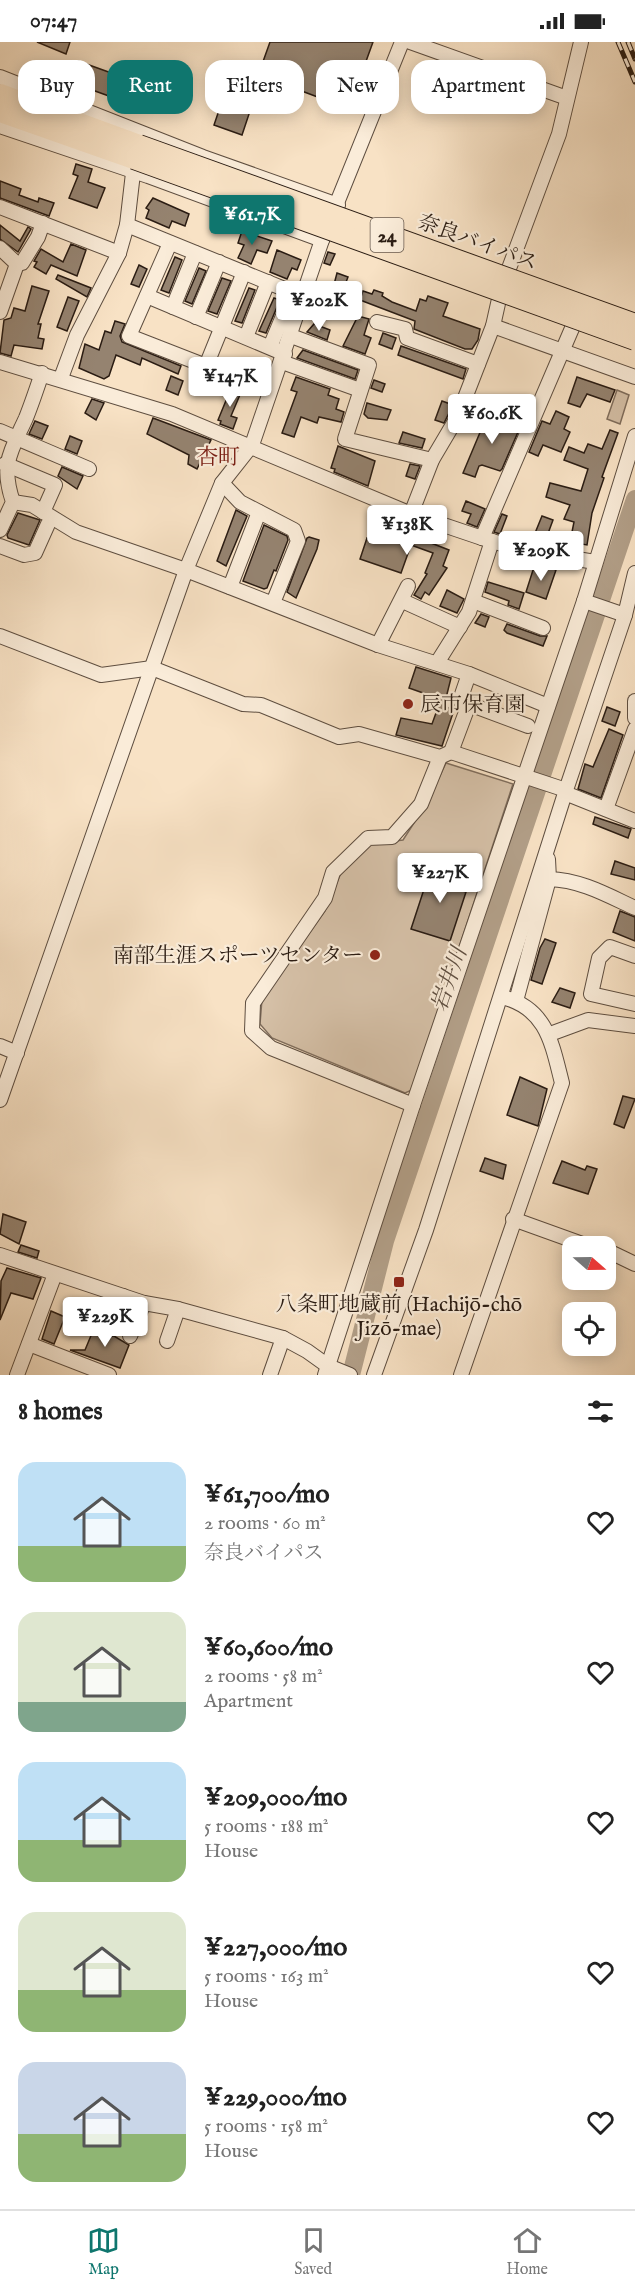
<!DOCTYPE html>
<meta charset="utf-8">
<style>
:root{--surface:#fff;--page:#f6f6f6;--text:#222;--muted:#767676;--line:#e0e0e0;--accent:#0f766e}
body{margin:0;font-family:"IM FELL English","Noto Serif JP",serif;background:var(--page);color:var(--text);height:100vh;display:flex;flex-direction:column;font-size:22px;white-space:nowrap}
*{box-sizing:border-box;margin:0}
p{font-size:20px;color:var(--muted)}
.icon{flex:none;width:33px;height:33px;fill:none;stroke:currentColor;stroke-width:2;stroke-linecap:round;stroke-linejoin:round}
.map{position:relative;height:1333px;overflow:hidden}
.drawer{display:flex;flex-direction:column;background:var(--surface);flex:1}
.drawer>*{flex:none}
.banner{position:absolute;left:18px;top:18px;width:600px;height:54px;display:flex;gap:12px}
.needle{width:39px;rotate:110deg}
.tools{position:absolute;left:562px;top:1194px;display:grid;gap:12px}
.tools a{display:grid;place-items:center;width:54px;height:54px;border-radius:12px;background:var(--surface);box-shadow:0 3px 15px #0003;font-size:30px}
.price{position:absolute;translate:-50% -51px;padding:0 14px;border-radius:6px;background:#fff;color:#222;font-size:20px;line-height:39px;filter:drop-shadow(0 2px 3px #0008)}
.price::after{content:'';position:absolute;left:50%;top:36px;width:18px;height:14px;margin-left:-9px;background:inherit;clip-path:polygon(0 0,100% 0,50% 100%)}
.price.active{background:var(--accent);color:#fff}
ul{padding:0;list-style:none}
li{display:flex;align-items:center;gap:18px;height:150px;padding:0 18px}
li span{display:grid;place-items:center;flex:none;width:168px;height:120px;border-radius:18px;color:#555}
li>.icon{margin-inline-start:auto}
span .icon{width:72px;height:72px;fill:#fffc;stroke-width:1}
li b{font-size:26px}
h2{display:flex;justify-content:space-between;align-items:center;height:72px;padding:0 18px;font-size:26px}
.tag{padding:0 21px;border-radius:18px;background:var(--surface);box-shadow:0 3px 15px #0003;font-size:21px;line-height:54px}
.tag.active{background:var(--accent);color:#fff}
.status{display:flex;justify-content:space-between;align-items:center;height:42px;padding:0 30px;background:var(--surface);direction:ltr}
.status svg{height:16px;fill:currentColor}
.tabs{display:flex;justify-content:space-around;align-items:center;height:84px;border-top:2px solid var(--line);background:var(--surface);font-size:16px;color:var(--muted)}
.tabs a{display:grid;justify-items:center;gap:3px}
.tabs .active{color:var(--accent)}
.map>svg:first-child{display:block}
</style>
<div class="status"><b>07:47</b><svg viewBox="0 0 49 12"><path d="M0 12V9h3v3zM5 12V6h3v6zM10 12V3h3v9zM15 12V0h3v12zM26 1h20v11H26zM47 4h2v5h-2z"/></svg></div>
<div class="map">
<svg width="635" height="1333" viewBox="0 0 635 1333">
<rect width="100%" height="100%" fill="#f8e2c5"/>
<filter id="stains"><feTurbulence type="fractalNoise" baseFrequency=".00333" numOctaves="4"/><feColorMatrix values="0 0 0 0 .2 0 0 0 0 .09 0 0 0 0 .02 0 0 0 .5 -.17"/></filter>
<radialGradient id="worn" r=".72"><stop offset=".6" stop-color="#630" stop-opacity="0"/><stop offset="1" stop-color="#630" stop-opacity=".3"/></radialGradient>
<g fill="#d5c0a7" stroke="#806e5d" stroke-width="1.5">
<polygon points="617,348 629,353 620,382 607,377"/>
<polygon points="446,721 513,742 412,1048 405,1051 272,996 260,982 262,957 325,869 341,831 368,802 403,798 427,761"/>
</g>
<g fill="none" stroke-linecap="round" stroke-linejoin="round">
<polyline stroke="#b29f88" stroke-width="18" points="351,1333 385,1199 635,457"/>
</g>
<g fill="#958370" stroke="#2a1c13" stroke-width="1.5">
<polygon points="37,0 70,0 66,12"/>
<polygon points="270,0 373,0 352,58 342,54 339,63 299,48 301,43 260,28"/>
<polygon points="78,19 128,37 120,58 70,40"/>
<polygon points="232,30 260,39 242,93 214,83"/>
<polygon points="76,122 92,127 88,140 105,146 97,166 69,156 78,134 73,132"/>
<polygon points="0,139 21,147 19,153 38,160 39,156 54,161 49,174 0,156"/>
<polygon points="153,156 189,172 185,184 172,179 169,186 146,176 149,168 146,166"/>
<polygon points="0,183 20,199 28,185 31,187 18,210 0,197"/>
<polygon points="242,189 272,199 267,211 257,208 251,222 238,216 244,203 238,201"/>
<polygon points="71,202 86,208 77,234 51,223 46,232 34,225 37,220 34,219 41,207 63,220"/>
<polygon points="277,208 301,218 297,228 292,226 287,237 270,230"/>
<polygon points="328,210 335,212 330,223 324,221"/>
<polygon points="175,215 182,218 169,251 161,248"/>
<polygon points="139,223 147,227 139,245 131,242"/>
<polygon points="199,226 206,229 192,262 185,259"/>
<polygon points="337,231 348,235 341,253 332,250"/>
<polygon points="58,233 91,246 87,255 56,237"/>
<polygon points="222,236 231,239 217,272 208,269"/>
<polygon points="32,244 49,249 38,282 41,282 38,296 44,297 42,307 14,303 11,314 0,311 4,278 11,276 14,266 25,269"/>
<polygon points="249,246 255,248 242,281 235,279"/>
<polygon points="374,248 383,251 382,254 392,260 416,269 420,257 426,259 428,254 448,261 443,274 480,287 478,298 472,307 465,307 414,287 415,279 360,258 363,249 372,252"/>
<polygon points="68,255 79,259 67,289 57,285"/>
<polygon points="274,256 280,258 266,291 259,289"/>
<polygon points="358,274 369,277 364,293 371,296 365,312 343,304"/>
<polygon points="115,279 125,282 120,294 122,300 181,324 178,332 142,316 140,323 116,313 109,334 104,337 79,326 85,302 99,308 105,289 111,291"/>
<polygon points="314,282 330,288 327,298 307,290"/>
<polygon points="383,291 396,296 392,307 379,302"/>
<polygon points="401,304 466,327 463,337 398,313"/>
<polygon points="303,308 358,328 355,337 297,316"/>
<polygon points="248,326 260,330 251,351 240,346"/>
<polygon points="171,334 183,339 178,353 166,348"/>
<polygon points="296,335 330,347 328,353 339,357 336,367 344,370 341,380 319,375 317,381 301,375 294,395 282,391 297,350 291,348"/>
<polygon points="577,335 615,348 610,360 587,352 580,365 568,361"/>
<polygon points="374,338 385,342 382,350 371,346"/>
<polygon points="232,344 242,348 231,374 237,376 233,387 220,382 221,379 218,378"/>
<polygon points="92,357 104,361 96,378 85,371"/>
<polygon points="442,359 453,363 444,381 435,378"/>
<polygon points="367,361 391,368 387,378 368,376 364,372"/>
<polygon points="498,367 505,370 501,380 518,390 502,427 500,429 482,423 479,424 475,435 463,431 489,369 495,372"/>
<polygon points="556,369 569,375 564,387 570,390 561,410 543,403 538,414 529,410 542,379 550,382"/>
<polygon points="153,376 211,398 197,427 188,422 189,413 147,392"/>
<polygon points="35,379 48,384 42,397 29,392"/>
<polygon points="610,388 618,391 602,435 604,436 592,471 587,503 570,500 574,480 564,477 570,463 546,455 550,441 581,449 588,427 564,418 569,405 584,411 588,402 602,407"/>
<polygon points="403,390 425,397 422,406 399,401"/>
<polygon points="70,394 82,399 77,412 65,407"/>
<polygon points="338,404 375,419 368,444 334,430 335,427 331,426"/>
<polygon points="410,422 420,424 415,437 406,434"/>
<polygon points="62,425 83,434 77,447 58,434"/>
<polygon points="466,459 485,467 477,485 467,481 471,472 462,469"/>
<polygon points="236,468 247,474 226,524 217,519"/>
<polygon points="18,471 40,478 29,503 8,496 7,493"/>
<polygon points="502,472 507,474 500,492 494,490"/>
<polygon points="542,474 553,478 543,505 531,501"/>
<polygon points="264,483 287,494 288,498 276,529 274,528 267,546 264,547 243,539"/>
<polygon points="417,484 431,488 426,499 449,508 443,524 447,526 429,553 425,550 421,557 414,553 427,532 425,531 433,511 411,503 401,531 360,517 367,496 383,501 388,488 412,498"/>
<polygon points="309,495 319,498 317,507 296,556 287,550 307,496"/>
<polygon points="511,514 528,519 526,527 516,524 515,527 507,525"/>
<polygon points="534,525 546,529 548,525 556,528 546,557 526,550"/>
<polygon points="488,540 524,551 519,567 508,563 509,559 485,550"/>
<polygon points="447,548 464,557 457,571 440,564"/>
<polygon points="481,572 489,575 485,585 475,581"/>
<polygon points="507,582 540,594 547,594 543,604 507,591 504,588"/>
<polygon points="416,625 451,636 444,664 454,668 442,704 396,693 401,676 432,682 436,671 429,656 425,655 426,652 409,646"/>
<polygon points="607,665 620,670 615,684 602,679"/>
<polygon points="609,687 623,693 601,756 578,747 585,722 593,725"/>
<polygon points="595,775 631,787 628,796 593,782"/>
<polygon points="615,819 635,826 635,838 611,832"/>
<polygon points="438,822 464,830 459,848 466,850 450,899 411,887 428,835 433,837"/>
<polygon points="620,869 635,875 635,899 613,890"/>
<polygon points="545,897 556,901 542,942 531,938 540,906"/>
<polygon points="560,946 575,951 570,966 552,960"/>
<polygon points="520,1035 547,1047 538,1084 507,1073"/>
<polygon points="623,1054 635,1057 624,1086 614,1082"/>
<polygon points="485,1116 506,1123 503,1137 480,1129"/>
<polygon points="562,1119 585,1128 587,1124 597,1127 588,1152 553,1141"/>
<polygon points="3,1172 26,1180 19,1202 0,1192"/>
<polygon points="21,1203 39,1209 37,1216 18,1210"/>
<polygon points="7,1226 41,1236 33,1257 11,1251 0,1278 1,1239"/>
<polygon points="51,1269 65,1275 54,1302 42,1297"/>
<polygon points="95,1284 101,1287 106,1294 114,1294 129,1303 120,1326 70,1308 85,1308"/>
</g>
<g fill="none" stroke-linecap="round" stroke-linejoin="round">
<g stroke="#5e4e40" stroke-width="16">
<g id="minor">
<polyline points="410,0 567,56"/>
<polyline points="0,35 203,115 338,163"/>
<polyline points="0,84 148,134 322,198"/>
<polyline points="0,165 119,211"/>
<polyline points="127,183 304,255"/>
<polyline points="170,201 129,294 206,324 244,230"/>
<polyline points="0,206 17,222 0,270"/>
<polyline points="17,222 22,221 38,195 43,181"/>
<polyline points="147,254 285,312"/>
<polyline points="173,265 195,211"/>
<polyline points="196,275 219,220"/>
<polyline points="377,280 405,287 407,296 478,322"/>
<polyline points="493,284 635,335"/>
<polyline points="291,294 369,323 345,397 432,418"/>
<polyline points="246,295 268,240"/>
<polyline points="270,305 293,250"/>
<polyline points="0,320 172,372 411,472 482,496 562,520 577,517 595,520"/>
<polyline points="282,320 360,348"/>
<polyline points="61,336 77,293 119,211 127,183 133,131"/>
<polyline points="0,389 89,427"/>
<polyline points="5,422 55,443 43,470"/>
<polyline points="222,441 240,460 294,488 298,499 273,561"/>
<polyline points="13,460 32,463 76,490 186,528 378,603 469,632 548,664"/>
<polyline points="411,472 432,418 458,374 493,284 501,248 559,92 581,0"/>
<path d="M0 488 13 460C0 422 11 409 26 376 32 361 37 346 42 331"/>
<polyline points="482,496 576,277"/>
<polyline points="0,504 24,513 35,511 48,482"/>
<polyline points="230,545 259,470"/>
<polyline points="473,559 543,586"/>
<polyline points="584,559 625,573"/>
<polyline points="407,561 460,585"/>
<polyline points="0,594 101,633 152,626 243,662 261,663 339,695 359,692 440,715 451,710 566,748"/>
<polyline points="378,603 408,544"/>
<polyline points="437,621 469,570 492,499"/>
<polyline points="635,659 635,676"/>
<polyline points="469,662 528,684"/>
<polyline points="451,710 469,662 460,658 469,632"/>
<polyline points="565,751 635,779"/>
<polyline points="606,767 635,687"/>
<path d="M549 837C581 838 607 853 635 866"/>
<polyline points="635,914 610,905 599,916 591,952 635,962"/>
<polyline points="516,959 549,837 548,817"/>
<polyline points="550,992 588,978 635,984"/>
<polyline points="0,1004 17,1011"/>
<polyline points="0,1058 186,528 222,441 252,403 322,198 402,0"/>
<polyline points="413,1063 271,1006 252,989 253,961 325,856 333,830 368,796 392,795 421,762 440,715"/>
<polyline points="513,1177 588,1204"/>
<polyline points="606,1208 635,1222"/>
<polyline points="0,1213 144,1261 178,1267 283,1296 307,1309 328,1324 350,1333"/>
<polyline points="110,1286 123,1254"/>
<polyline points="130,1294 144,1261"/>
<polyline points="167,1299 178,1267"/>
<polyline points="29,1302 109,1333"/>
<polyline points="17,1333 55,1232"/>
<polyline points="270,1333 283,1296"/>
<polyline points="325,1333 413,1063 584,559 635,394"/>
<polyline points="374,1333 426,1188 566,748 625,573 635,531"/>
<path d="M461 1333 562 1041C552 1002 547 966 502 955"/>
</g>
</g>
<g stroke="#2a1c13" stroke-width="22">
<g id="highway">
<polyline points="0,52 139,103"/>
<polyline points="0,70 134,117"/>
</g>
</g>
<use href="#minor" stroke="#faecd9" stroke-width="14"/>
<use href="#highway" stroke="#f8e2c5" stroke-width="20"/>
<g stroke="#2a1c13" stroke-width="5">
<g id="rail">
<polyline points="618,0 635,40"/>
<polyline points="628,0 635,17"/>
</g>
</g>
<use href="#rail" stroke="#faecd9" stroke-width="3" stroke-dasharray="9" stroke-linecap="butt"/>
<g stroke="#2a1c13" stroke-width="22" stroke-linecap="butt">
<g id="highway-bridge">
<polyline points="139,103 635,282"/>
<polyline points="134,117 635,298"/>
</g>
</g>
<use href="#highway-bridge" stroke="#f8e2c5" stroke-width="20"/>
</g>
<g fill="#8f2418" stroke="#faecd9" stroke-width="2">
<circle cx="408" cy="662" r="6"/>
<circle cx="375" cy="913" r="6"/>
<rect x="393" y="1234" width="12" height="12" rx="3"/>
</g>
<g text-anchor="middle" stroke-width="4.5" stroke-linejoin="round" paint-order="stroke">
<rect fill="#faecd9" stroke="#685a4e" stroke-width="1.5" x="370.5" y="176" width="33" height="34" rx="4.5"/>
<g font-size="20" font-weight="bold" fill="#2a1c13">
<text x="387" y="200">24</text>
</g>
<g font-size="21" fill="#2a1c13" stroke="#faecd9">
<text transform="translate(478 200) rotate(20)" y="7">奈良バイパス</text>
</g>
<g font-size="21" fill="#2a1c13" stroke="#faecd9" text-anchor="start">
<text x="420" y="669">辰市保育園</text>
<text x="363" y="920" text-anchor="end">南部生涯スポーツセンター</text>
<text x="399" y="1269" text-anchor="middle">八条町地蔵前 (Hachijō-chō<tspan x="399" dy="24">Jizō-mae)</tspan></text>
</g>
<g font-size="22" fill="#7a1f14" stroke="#faecd9">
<text x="218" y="422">杏町</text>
</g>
<g font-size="22" font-style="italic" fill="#605042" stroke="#faecd9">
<text transform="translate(448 937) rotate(-71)" y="8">岩井川</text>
</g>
</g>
<rect width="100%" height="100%" filter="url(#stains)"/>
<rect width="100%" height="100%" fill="url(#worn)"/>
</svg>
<div class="tools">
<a><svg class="needle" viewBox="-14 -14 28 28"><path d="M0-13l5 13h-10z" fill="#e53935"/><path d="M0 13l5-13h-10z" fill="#767676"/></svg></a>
<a><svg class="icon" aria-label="locate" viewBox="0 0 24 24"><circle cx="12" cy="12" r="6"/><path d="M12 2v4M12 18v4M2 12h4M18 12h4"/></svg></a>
</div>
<b class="price active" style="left:252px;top:204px">¥61.7K</b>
<b class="price" style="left:319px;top:290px">¥202K</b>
<b class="price" style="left:230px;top:366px">¥147K</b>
<b class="price" style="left:492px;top:403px">¥60.6K</b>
<b class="price" style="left:407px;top:514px">¥138K</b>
<b class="price" style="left:541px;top:540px">¥209K</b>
<b class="price" style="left:440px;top:862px">¥227K</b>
<b class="price" style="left:105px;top:1306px">¥229K</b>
<div class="banner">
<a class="tag">Buy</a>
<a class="tag active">Rent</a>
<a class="tag">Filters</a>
<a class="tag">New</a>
<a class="tag">Apartment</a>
</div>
</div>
<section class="drawer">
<h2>8 homes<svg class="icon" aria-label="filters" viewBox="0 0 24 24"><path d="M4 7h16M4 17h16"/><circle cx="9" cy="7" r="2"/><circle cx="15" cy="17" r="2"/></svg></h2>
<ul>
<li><span style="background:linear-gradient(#bfe0f5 70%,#8fb573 0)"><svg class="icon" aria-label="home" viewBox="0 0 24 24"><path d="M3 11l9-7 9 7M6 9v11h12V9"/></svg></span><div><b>¥61,700/mo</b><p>2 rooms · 60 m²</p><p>奈良バイパス</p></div><svg class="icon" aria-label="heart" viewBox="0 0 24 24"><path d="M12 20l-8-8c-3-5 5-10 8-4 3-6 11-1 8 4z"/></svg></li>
<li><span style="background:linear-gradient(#dfe7d0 75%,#7fa58c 0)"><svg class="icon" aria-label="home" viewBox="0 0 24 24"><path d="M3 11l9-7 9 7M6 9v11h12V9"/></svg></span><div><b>¥60,600/mo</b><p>2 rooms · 58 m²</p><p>Apartment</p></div><svg class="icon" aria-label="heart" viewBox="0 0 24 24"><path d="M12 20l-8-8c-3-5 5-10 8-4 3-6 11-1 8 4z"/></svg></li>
<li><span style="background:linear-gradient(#bfe0f5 65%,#8fb573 0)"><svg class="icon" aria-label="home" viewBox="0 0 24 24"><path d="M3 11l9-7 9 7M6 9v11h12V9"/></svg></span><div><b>¥209,000/mo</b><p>5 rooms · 188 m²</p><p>House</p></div><svg class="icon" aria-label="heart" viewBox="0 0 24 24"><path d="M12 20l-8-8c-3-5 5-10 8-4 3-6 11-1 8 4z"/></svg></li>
<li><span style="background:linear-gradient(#dfe7d0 65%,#8fb573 0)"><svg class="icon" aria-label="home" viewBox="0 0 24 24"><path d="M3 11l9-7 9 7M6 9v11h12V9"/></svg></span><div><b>¥227,000/mo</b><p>5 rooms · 163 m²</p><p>House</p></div><svg class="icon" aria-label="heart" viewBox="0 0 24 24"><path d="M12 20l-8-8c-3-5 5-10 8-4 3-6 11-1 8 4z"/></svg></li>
<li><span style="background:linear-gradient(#c9d6e8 60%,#8fb573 0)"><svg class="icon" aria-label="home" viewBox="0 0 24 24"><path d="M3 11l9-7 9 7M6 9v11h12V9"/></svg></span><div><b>¥229,000/mo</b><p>5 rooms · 158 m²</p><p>House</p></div><svg class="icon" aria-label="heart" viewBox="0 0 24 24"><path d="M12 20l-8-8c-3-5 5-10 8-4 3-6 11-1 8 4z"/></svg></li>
</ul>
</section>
<nav class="tabs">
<a class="active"><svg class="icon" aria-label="map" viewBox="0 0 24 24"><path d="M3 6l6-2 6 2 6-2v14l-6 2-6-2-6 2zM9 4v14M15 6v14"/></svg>Map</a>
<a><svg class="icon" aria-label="saved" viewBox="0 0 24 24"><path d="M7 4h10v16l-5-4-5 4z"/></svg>Saved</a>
<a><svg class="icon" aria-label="home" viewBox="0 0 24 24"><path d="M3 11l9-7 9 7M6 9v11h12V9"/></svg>Home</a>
</nav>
